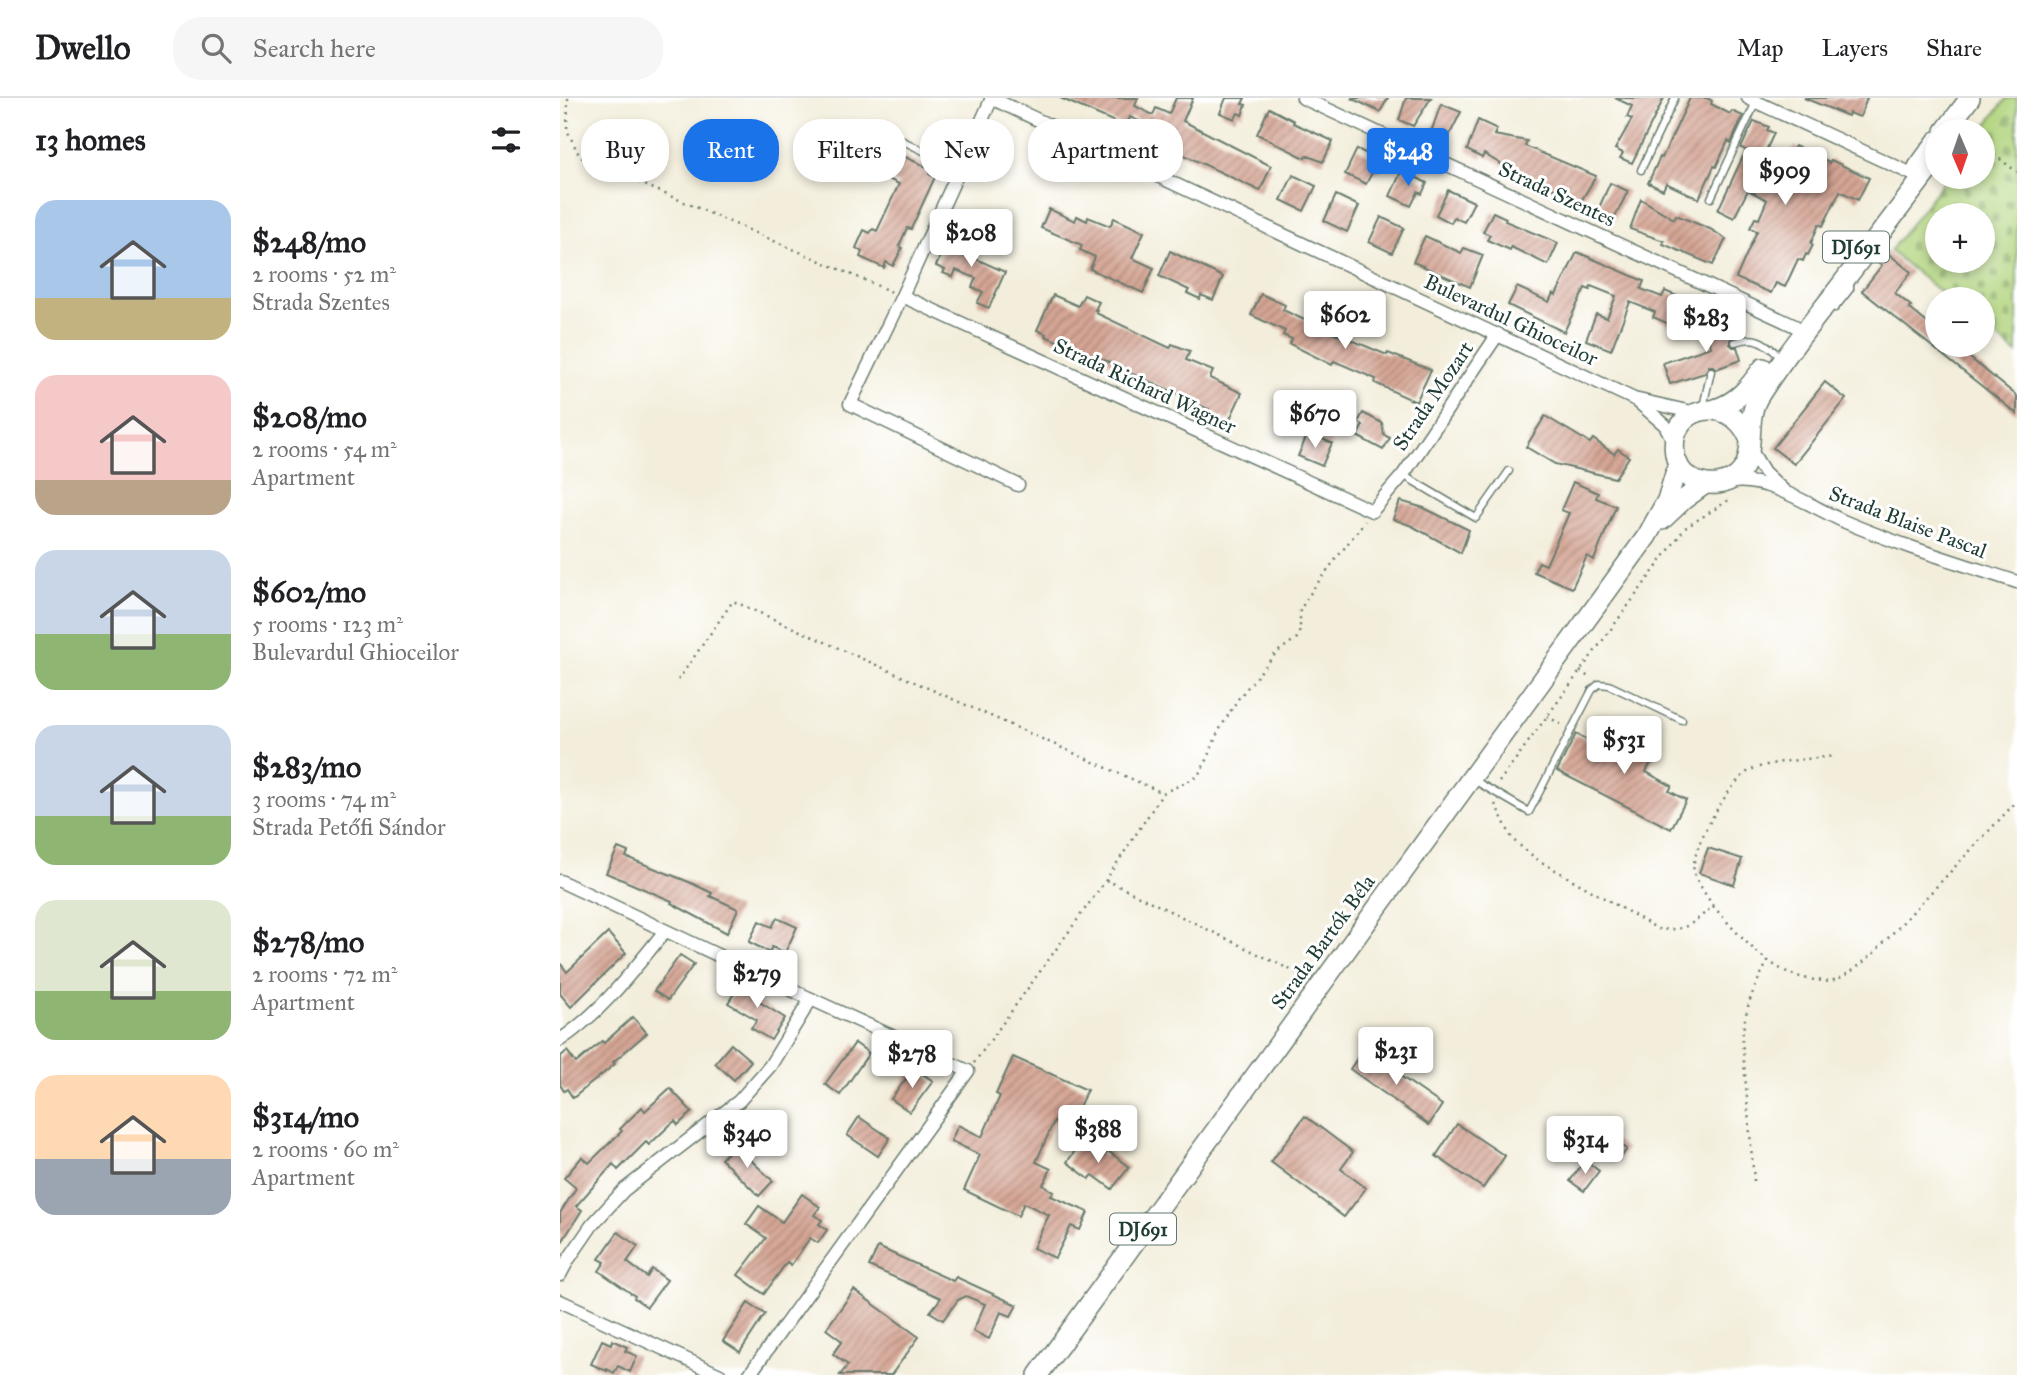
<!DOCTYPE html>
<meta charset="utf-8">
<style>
:root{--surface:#fff;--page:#f6f6f6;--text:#202124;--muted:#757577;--line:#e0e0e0;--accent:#1a73e8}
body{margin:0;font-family:"IM FELL Great Primer",serif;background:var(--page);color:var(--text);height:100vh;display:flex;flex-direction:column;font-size:26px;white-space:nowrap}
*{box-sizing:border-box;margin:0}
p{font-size:23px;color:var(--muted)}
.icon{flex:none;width:38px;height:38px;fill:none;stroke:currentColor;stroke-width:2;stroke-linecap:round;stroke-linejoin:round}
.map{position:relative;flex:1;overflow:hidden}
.drawer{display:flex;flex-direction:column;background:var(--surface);width:560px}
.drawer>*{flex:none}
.top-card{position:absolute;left:21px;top:21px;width:665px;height:63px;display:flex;gap:14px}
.needle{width:46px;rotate:178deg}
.controls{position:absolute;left:1365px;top:21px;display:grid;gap:14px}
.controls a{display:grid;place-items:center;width:70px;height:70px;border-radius:50%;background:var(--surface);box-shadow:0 4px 10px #0003;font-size:35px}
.price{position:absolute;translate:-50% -60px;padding:0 16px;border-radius:7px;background:#fff;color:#222;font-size:23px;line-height:46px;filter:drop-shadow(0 2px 4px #0008)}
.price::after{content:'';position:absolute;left:50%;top:42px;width:21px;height:16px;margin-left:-10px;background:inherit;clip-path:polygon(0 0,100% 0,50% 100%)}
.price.on{background:var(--accent);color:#fff}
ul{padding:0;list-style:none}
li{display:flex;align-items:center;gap:21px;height:175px;padding:0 35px}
li span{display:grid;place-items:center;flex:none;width:196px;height:140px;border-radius:21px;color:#555}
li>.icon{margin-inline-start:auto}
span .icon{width:84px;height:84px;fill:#fffc;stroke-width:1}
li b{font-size:30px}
h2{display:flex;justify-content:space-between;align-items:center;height:84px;padding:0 35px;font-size:30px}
.chip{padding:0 24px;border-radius:28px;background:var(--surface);box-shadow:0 4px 10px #0003;font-size:24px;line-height:63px}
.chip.on{background:var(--accent);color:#fff}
header{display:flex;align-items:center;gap:42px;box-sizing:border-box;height:98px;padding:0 35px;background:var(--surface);border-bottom:2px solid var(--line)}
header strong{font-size:33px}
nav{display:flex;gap:38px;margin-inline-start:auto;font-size:24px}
.search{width:490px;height:63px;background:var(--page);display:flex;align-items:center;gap:18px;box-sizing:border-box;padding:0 24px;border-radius:28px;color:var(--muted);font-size:26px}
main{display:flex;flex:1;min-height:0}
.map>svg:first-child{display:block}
</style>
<header>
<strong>Dwello</strong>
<div class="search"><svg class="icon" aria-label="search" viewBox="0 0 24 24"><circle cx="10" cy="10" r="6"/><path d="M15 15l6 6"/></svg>Search here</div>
<nav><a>Map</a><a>Layers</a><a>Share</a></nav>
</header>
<main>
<section class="drawer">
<h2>13 homes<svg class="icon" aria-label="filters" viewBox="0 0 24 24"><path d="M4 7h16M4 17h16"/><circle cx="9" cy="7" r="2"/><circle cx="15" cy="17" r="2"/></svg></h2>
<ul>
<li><span style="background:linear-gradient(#a9c7e8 70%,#c2b280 0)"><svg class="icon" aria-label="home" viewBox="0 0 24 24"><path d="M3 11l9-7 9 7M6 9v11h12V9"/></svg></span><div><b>$248/mo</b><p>2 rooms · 52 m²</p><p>Strada Szentes</p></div></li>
<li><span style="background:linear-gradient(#f6c9c9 75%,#b9a48a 0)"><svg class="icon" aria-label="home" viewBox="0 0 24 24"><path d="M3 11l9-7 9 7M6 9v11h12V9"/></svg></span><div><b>$208/mo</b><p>2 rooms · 54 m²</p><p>Apartment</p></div></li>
<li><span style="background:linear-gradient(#c9d6e8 60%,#8fb573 0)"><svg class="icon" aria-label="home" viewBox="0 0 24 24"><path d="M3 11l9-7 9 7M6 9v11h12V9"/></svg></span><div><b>$602/mo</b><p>5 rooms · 123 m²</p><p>Bulevardul Ghioceilor</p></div></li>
<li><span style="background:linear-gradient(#c9d6e8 65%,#8fb573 0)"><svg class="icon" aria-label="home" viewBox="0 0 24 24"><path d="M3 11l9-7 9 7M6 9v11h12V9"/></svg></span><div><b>$283/mo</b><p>3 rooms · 74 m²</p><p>Strada Petőfi Sándor</p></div></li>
<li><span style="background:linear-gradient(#dfe7d0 65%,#8fb573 0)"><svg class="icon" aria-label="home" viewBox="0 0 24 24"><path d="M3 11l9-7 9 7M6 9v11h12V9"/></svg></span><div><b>$278/mo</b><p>2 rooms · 72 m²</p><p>Apartment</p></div></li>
<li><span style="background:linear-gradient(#ffd9b3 60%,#9aa5b1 0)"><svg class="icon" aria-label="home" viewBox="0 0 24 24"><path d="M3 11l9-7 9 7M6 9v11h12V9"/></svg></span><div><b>$314/mo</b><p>2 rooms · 60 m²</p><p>Apartment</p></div></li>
</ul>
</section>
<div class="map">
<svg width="1457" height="1277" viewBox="0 0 1457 1277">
<defs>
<pattern id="cemetery-stones" width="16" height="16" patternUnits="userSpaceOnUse" patternTransform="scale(1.75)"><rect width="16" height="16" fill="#b1d47d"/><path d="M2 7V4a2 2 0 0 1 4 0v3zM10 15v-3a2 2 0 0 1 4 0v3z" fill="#8fad67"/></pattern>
<pattern id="building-hatch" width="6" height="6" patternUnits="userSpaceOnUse" patternTransform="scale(1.75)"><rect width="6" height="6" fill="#d5a594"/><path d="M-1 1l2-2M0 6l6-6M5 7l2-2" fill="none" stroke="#ac887a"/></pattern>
</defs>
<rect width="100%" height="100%" fill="#fff"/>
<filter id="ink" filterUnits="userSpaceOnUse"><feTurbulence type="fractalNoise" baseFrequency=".0143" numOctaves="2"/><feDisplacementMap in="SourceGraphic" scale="14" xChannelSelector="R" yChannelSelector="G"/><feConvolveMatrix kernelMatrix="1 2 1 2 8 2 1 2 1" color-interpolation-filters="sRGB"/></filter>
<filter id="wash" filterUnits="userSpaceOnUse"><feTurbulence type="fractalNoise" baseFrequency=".00686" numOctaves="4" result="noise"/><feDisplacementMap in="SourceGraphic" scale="28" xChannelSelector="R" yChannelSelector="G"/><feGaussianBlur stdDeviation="1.57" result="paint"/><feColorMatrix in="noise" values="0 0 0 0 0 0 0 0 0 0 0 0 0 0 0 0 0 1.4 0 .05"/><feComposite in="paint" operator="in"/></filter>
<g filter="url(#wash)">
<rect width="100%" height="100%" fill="#f3eedb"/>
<path fill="url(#cemetery-stones)" stroke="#688858" stroke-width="2" fill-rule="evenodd" d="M1447 0H1457V256L1423 228V201H1389L1330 153 1387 79H1423L1422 33ZM1377 117H1423V163H1377Z"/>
<g id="blocks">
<g fill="url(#building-hatch)">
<polygon points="500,0 578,0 575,8 593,17 596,10 609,16 616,0 633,0 623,23 711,68 700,93 584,38 588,27 570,19 566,29"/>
<polygon points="666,0 685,0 682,6 686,7 682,17 678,15 675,21 660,15"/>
<polygon points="791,0 828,0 820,14"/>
<polygon points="846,0 871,0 853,28 839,22"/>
<polygon points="1055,0 1104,0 1072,65 1060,60 1063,55 1055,51 1072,21 1067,19 1072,8"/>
<polygon points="1130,0 1147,0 1152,3 1151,6 1170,16 1172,13 1183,18 1171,45 1168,43 1156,69 1154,68 1139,101 1106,85 1103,92 1088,85 1100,59 1102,60"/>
<polygon points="1244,0 1307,0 1300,19 1289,15 1288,18"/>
<polygon points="881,6 901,14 886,44 870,37"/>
<polygon points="709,10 734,23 733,25 773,43 763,64 746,57 745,60 697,36"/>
<polygon points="918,22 937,31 934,37 967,43 965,48 1036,78 1020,105 990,89 989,91 954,74 924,56 922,60 907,52"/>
<polygon points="1194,23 1209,29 1207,32 1214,35 1198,70 1219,80 1235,48 1269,65 1271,62 1309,80 1298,102 1280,93 1263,128 1259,126 1251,145 1253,147 1248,157 1246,156 1243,163 1238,161 1225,189 1216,185 1211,195 1176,180 1197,133 1190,130 1195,120 1199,121 1207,102 1188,92 1174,120 1158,112 1186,52 1181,50"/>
<polygon points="797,51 822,63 817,75 813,73 806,86 785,76"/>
<polygon points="343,58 371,71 369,76 375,79 351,131 347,130 339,148 342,150 333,168 326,164 324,170 300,159 302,154 296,150 304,132 310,135 313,131 317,133 339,86 326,80 335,60 341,63"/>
<polygon points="842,72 867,85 862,96 858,94 851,108 830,98"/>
<polygon points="733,77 756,88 744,113 721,102"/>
<polygon points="1050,85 1068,93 1054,121 1037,114"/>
<polygon points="888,92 914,104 904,124 894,119 891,125 876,117"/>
<polygon points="776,97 799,108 787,134 764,123"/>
<polygon points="1081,101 1114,121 1116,117 1150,131 1166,141 1153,167 1103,146 1104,143 1070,131"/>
<polygon points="489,111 515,123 517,118 527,123 528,119 550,128 554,120 584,134 572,160 594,170 583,195 530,171 535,159 520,152 522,147 481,130"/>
<polygon points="933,114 946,120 945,123 998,145 988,167 951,149 950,152 927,142 930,137 923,134"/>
<polygon points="821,119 844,130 832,155 809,144"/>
<polygon points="390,138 418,151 414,160 445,174 429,210 417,205 423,194 412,189 416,180 396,172 393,179 383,175 385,172 376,168"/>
<polygon points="865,138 901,155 904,150 923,157 910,189 853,164"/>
<polygon points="610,153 663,179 653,202 641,197 640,201 627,195 629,192 599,178"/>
<polygon points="1325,153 1351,174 1335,195 1351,208 1349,210 1377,233 1377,247 1394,247 1457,298 1457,316 1302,193 1322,167 1317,164"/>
<polygon points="1017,154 1084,183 1081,191 1102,199 1105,193 1131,204 1118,230 1093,219 1095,214 1070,204 1051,252 1026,242 1036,216 1047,220 1056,198 1031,188 1030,192 1025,190 1004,234 948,207 957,189 989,204 993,195 996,197"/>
<polygon points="701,196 725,207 723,212 753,226 827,257 828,255 871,272 856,304 815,285 816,281 774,263 772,267 730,246 732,241 723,237 725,233 691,217"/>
<polygon points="493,197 518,208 524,197 539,204 535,212 537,212 536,215 610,250 612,246 630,253 626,262 653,273 650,280 652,281 682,295 669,323 648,314 649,311 620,299 621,297 558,270 559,268 485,238 486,236 477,232"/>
<polygon points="1167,219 1173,239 1170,242 1170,246 1173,249 1177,249 1181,262 1156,271 1153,268 1149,268 1145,275 1110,286 1103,265 1151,249 1143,227"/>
<polygon points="1265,284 1286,301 1234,366 1213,350"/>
<polygon points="803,315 822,325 824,337 830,340 823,352 797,338 803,327 798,324"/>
<polygon points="985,318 1030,345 1033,341 1054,356 1058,351 1069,359 1055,380 995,366 966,349"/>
<polygon points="748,335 772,345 762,368 738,358"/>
<polygon points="1013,384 1038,395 1036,400 1056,408 1034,462 1027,458 1012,490 974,474 979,464 986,467 1009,415 1001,412"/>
<polygon points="840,403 864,410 909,432 901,455 852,428 833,421"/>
<polygon points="1074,631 1101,645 1086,674 1112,688 1109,693 1126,702 1111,731 997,673 1016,636 1060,658"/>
<polygon points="58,750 68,754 66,759 129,784 152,795 150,798 178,811 167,835 111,805 112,803 46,775"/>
<polygon points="1148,750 1182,761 1174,787 1139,775"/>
<polygon points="217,820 237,829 225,855 212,849 209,854 189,844 199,823 212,829"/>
<polygon points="48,835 66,855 11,909 0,896 0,865 7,874"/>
<polygon points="120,857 134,866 108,902 94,893"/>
<polygon points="182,883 203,895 198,903 225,920 211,942 191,930 197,922 168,905"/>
<polygon points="73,919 87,935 53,964 55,966 13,1000 7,991 4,993 0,987 0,959 7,953 16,965 42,943 44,945"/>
<polygon points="295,945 309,955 280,997 265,986"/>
<polygon points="171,946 191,963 174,982 155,965"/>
<polygon points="803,952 882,1007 869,1027 790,971"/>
<polygon points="453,959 527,992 509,1030 494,1023 476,1064 491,1071 483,1087 494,1094 491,1098 528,1114 520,1132 511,1128 495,1160 473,1150 489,1117 464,1105 458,1118 404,1092 420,1057 391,1043 398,1027 422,1039 440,998 436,996"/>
<polygon points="354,970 373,983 350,1014 331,1001"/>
<polygon points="110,990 132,1014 118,1027 115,1023 111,1026 89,1047 86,1044 58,1072 53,1066 16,1108 22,1112 0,1147 0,1115 16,1090 4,1080 22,1059 29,1065 62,1033 60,1031 82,1009 85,1013"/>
<polygon points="745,1018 793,1054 781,1071 806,1090 784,1119 711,1064"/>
<polygon points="299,1019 330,1040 318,1058 287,1037"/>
<polygon points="897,1026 945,1058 923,1090 876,1058"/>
<polygon points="1046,1036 1067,1051 1059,1062 1038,1047"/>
<polygon points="523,1042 544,1058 548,1053 569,1069 552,1091 533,1077 529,1081 507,1064"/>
<polygon points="175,1047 213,1083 199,1098 161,1061"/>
<polygon points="1025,1062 1039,1073 1024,1093 1010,1083"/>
<polygon points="242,1096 260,1109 254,1117 262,1122 259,1126 267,1132 258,1145 250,1140 231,1167 227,1164 204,1196 178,1177 206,1140 186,1126 199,1108 222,1124"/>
<polygon points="58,1134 78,1148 67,1164 87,1179 92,1171 107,1182 87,1209 74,1200 75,1198 39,1173 45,1164 39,1161"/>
<polygon points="318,1149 393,1183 396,1179 457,1207 451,1218 441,1214 429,1241 413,1233 425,1206 406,1198 398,1202 383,1222 370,1214 381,1200 309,1168"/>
<polygon points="294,1192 359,1239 331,1277 280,1277 288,1267 273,1256 282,1243 266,1231"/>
<polygon points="188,1205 205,1216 180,1254 163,1243"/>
<polygon points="42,1242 51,1246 52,1242 67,1249 65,1253 77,1258 70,1274 58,1268 54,1275 47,1271 47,1273 31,1266"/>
</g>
</g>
</g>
<g filter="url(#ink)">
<use href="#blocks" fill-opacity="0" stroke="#697b6e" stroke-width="2"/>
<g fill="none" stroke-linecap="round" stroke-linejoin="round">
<g stroke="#697b6e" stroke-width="9">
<g id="lane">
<polyline points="335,39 400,71"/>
<polyline points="1081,72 1115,0"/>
<polyline points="1151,100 1196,4"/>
<polyline points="1275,210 1290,191 1290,184"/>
<path d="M1175 244C1194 238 1202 242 1216 255"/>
<polyline points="1143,309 1151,273"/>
<polyline points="843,377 916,420 949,373"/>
<polyline points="912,681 969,714 1032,592 1039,586 1049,587 1122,622"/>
</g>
</g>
<g stroke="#697b6e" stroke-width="15">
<g id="street">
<polyline points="431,0 1074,301 1136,315"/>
<polyline points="432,0 342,198 290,306 458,387"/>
<polyline points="743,0 1235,228"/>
<polyline points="1188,0 1352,76"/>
<polyline points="342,198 812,413 843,377 938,236"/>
<polyline points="1077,303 1105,327 1114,344"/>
<polyline points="1190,351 1204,374 1224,393"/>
<path d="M1172 384C1209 379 1250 408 1283 423 1339 447 1399 465 1457 484"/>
<polyline points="0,783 251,901 408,973 189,1277"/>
<path d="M0 942C42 914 74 871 105 833"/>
<polyline points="0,1177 8,1162 32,1127 64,1092 179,1003 210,968 251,901"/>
<polyline points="0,1203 160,1277"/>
</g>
</g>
<g stroke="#697b6e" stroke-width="22">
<g id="primary">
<polyline points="1385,33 1410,0"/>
<polyline points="1358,69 1377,43"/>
<path d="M1155 311C1178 304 1189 289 1203 270"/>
<path d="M1189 340C1169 293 1107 310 1115 356 1119 385 1155 395 1177 378 1199 359 1183 323 1199 298 1220 264 1246 232 1271 200 1306 154 1342 107 1377 61"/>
<polyline points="1102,422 1123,402 1145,386"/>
<polyline points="478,1277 1087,438 1107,402 1118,366"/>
</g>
</g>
<g stroke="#697b6e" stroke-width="2.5" stroke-dasharray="2 5" stroke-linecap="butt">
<polyline points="8,0 7,32 20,59 332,194"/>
<polyline points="1423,48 1457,74"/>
<polyline points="1020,573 1030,580"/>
<polyline points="118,582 173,503 603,695 637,679 647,662 658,634 678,601 716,555 737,540 740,532 740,512 753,491 805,423"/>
<polyline points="987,618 1002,627"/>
<polyline points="939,684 1125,430 1172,400"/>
<path d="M935 706 953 742 978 762 1098 831C1126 834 1133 825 1153 808 1147 798 1138 786 1134 775 1128 754 1170 683 1189 673 1208 663 1251 661 1274 658"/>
<polyline points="546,782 737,875 746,882"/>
<path d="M1153 808C1182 840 1212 879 1258 882 1262 883 1266 884 1269 883 1285 881 1299 867 1312 857L1457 703"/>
<polyline points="414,965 546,782 603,695"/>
<path d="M1194 1083 1182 941C1186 907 1192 893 1208 863"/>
</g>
<use href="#lane" stroke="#fff" stroke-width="6"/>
<use href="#street" stroke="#fff" stroke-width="12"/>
<use href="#primary" stroke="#fff" stroke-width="19"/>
</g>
</g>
<g text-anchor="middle" stroke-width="6" stroke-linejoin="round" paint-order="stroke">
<g fill="#fff" stroke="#627771" stroke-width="2">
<rect x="1263" y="133.5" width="66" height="31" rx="5"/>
<rect x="550" y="1115.5" width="66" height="31" rx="5"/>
</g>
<g font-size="19" font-weight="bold" fill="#1f3d34">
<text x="1296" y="156">DJ691</text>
<text x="583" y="1138">DJ691</text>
</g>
<g font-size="21" fill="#1f3d34" stroke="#fff">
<text transform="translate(997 96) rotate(25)" y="7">Strada Szentes</text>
<text transform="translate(951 222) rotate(25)" y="7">Bulevardul Ghioceilor</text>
<text transform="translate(585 288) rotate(25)" y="7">Strada Richard Wagner</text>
<text transform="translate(873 298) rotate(-56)" y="7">Strada Mozart</text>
<text transform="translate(1348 424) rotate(21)" y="7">Strada Blaise Pascal</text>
<text transform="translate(763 844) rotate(-54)" y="7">Strada Bartók Béla</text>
</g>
</g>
</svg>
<div class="controls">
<a><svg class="needle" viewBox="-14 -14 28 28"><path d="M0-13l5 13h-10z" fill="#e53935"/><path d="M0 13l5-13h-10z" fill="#757577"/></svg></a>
<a>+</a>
<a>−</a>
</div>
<b class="price on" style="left:848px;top:90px">$248</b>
<b class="price" style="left:1225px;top:109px">$909</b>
<b class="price" style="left:411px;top:171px">$208</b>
<b class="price" style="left:785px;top:253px">$602</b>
<b class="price" style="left:1146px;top:256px">$283</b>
<b class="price" style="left:755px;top:352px">$670</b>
<b class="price" style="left:1064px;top:678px">$531</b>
<b class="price" style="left:197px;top:912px">$279</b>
<b class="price" style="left:836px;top:989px">$231</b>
<b class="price" style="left:352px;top:992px">$278</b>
<b class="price" style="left:538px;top:1067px">$388</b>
<b class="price" style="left:187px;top:1072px">$340</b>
<b class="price" style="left:1025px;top:1078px">$314</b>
<div class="top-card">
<a class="chip">Buy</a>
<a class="chip on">Rent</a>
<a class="chip">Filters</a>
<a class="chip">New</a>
<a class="chip">Apartment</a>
</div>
</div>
</main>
